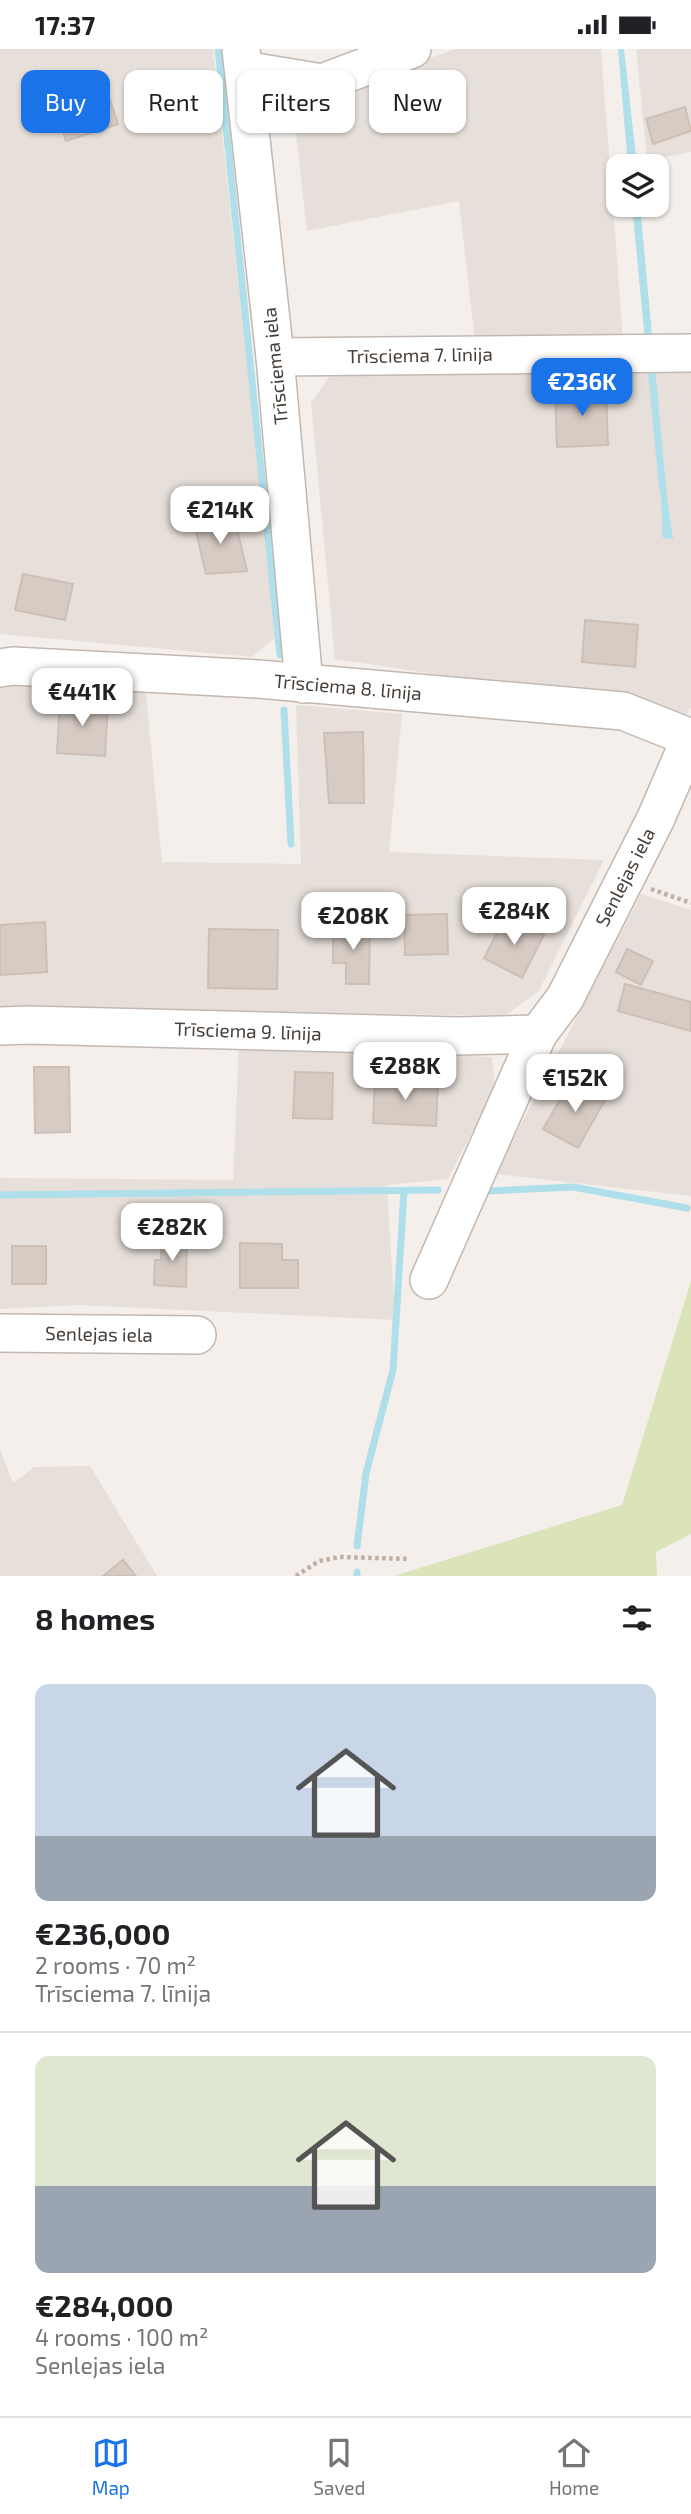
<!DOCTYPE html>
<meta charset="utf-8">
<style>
:root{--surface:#fff;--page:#f6f6f6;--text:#202124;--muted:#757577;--line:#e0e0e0;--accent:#1a73e8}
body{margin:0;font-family:"Exo 2",sans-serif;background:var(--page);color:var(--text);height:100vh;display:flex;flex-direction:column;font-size:26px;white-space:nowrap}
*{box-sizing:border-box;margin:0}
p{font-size:23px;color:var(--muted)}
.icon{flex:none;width:38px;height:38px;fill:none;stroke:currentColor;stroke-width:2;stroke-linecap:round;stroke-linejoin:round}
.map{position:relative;height:1527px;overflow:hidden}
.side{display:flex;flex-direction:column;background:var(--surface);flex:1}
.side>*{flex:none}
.top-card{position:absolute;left:21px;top:21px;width:649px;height:63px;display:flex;gap:14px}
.fabs{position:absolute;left:606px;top:105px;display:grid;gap:14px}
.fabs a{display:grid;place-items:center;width:63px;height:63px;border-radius:14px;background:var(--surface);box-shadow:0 2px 5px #0004;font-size:35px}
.price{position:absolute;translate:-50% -60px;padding:0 16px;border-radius:14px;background:#fff;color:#222;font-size:23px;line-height:46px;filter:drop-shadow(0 2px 4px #0008)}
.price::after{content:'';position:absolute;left:50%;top:42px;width:21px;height:16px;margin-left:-10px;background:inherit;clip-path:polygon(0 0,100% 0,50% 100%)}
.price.selected{background:var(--accent);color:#fff}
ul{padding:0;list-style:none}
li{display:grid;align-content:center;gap:14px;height:371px;padding:0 35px}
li+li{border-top:2px solid var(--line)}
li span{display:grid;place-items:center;height:217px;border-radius:14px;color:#555}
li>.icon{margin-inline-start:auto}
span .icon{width:126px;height:126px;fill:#fffc;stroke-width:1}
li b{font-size:30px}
h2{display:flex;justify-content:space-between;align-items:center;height:84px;padding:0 35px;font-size:30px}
.tag{padding:0 24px;border-radius:14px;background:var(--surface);box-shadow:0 2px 5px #0004;font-size:24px;line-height:63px}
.tag.selected{background:var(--accent);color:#fff}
.status{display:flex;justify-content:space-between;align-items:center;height:49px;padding:0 35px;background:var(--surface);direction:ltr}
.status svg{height:19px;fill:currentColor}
.dock{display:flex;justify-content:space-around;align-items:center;height:98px;border-top:2px solid var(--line);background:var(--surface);font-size:19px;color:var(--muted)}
.dock a{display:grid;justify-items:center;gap:4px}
.dock .selected{color:var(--accent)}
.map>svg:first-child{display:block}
</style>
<div class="status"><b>17:37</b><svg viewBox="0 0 49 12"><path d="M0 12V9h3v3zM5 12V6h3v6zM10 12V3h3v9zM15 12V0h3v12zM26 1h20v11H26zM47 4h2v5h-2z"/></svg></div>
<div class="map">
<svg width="691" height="1527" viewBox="0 0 691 1527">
<rect width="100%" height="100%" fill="#f4efeb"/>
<g fill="#e7e0da">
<polygon points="0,0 213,0 276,588 252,608 0,585"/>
<polygon points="455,0 601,0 623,290 475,292 459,152 307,182 293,59"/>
<polygon points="636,0 691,0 691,103 647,111"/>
<polygon points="691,312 691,658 685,668 608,651 335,610 311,354 332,324"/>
<polygon points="145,634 162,813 301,815 296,656 402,665 389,803 604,811 539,942 504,967 0,958 0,637"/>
<polygon points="641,845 691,861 691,1147 495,1125"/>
<polygon points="239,997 492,1008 495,1039 448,1130 387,1136 395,1271 77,1256 0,1260 0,1129 233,1131"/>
<polygon points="0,1400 13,1434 34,1418 90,1417 157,1527 0,1527"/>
</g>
<polygon fill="#dae4b8" points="691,1232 691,1485 656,1503 657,1527 394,1527 622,1456"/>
<g fill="#aedfea">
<polygon points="618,0 624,0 637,117 628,117"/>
<path d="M632 156H640L667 449 673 490 663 489C661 473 663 450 659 438Z"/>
</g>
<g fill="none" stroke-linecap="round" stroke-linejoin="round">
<g stroke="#aedfea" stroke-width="7">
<polyline points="218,0 280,606"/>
<polyline points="284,661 291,795"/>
<polyline points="488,1142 573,1138 687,1159"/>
<polyline points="0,1146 438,1141"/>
<polyline points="357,1497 366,1424 393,1321 404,1142"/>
<polyline points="357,1523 357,1527"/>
</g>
</g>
<g fill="#d7ccc4" stroke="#cebfb5" stroke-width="2">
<polygon points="107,42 118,75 66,92 55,59"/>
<polygon points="685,58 691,82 653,95 646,70"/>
<polygon points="606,340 608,396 557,398 555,342"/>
<polygon points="193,470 235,471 247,522 206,525"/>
<polygon points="23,525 73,535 65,571 15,561"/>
<polygon points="585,571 638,576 635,618 582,613"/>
<polygon points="60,651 108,654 105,707 57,704"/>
<polygon points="363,683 364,754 329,754 324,684"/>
<polygon points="447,865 448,905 405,906 404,866"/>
<polygon points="506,866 544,886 522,929 484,909"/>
<polygon points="45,873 47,923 0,926 0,876"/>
<polygon points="333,877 370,877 369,935 346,935 346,914 333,914"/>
<polygon points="209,880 278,881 277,940 208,939"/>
<polygon points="627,900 653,912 641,936 616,923"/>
<polygon points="625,935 691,953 691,982 618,962"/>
<polygon points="34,1018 69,1018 70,1083 35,1084"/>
<polygon points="295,1023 333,1024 332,1070 293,1069"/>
<polygon points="375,1029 438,1033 436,1077 373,1074"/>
<polygon points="572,1030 606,1049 578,1099 543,1080"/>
<polygon points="162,1188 187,1189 186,1238 154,1236 155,1211 161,1211"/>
<polygon points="240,1194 282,1195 282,1211 298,1211 298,1239 240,1239"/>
<rect x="12" y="1197" width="34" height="38"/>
<polygon points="123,1511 136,1527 103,1527"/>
</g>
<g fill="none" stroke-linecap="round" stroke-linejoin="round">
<g stroke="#c2b8b1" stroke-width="40">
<g id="minor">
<polyline points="241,0 275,308 304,635"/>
<polyline points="244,21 322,34 412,0"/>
<polyline points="275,308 691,304"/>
<polyline points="0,619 13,617 258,630 623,662 691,689"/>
<polyline points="0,977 28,976 458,987 538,985"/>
<polyline points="429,1231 538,985 565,949 656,769 691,688"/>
<polyline points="0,1284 197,1286"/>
</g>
</g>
<g stroke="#bfaea1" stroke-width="4.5" stroke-dasharray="3.5 3.5" stroke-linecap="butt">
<polyline points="651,840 691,854"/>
<polyline points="296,1527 319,1512 340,1508 410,1510"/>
</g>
<use href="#minor" stroke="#fff" stroke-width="37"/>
</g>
<g text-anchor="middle" stroke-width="5" stroke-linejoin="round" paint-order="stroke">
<g font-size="19" fill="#473f39" stroke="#fff">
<text transform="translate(420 306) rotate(-1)" y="7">Trīsciema 7. līnija</text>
<text transform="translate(275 317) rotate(-96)" y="7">Trīsciema iela</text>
<text transform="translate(348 638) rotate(5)" y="7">Trīsciema 8. līnija</text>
<text transform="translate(625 828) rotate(-63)" y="7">Senlejas iela</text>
<text transform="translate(248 982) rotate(2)" y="7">Trīsciema 9. līnija</text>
<text transform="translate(99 1285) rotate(1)" y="7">Senlejas iela</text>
</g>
</g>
</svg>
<div class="fabs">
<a><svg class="icon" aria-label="layers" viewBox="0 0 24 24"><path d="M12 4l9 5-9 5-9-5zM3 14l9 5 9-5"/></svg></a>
</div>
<b class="price selected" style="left:582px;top:369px">€236K</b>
<b class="price" style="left:220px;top:497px">€214K</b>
<b class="price" style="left:82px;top:679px">€441K</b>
<b class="price" style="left:514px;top:898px">€284K</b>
<b class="price" style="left:353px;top:903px">€208K</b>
<b class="price" style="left:405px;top:1053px">€288K</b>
<b class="price" style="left:575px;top:1065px">€152K</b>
<b class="price" style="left:172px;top:1214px">€282K</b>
<div class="top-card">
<a class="tag selected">Buy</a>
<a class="tag">Rent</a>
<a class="tag">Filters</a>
<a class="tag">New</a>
</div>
</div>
<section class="side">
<h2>8 homes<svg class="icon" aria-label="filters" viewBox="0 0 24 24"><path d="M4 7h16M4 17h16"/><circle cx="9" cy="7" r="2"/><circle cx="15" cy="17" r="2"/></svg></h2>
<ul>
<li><span style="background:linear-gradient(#c9d6e8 70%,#9aa5b1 0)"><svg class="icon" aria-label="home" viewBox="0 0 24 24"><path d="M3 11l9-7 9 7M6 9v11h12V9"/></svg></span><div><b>€236,000</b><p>2 rooms · 70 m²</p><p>Trīsciema 7. līnija</p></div></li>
<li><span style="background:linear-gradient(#dfe7d0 60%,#9aa5b1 0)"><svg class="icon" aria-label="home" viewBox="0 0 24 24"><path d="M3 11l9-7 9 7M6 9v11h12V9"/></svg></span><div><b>€284,000</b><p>4 rooms · 100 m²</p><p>Senlejas iela</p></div></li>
</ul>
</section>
<nav class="dock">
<a class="selected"><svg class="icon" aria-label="map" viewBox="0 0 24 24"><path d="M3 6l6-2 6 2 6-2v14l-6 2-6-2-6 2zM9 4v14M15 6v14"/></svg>Map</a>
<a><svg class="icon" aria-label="saved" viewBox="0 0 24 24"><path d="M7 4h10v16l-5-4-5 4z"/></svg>Saved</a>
<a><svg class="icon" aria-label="home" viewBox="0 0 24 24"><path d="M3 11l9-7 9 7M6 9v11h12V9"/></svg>Home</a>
</nav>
